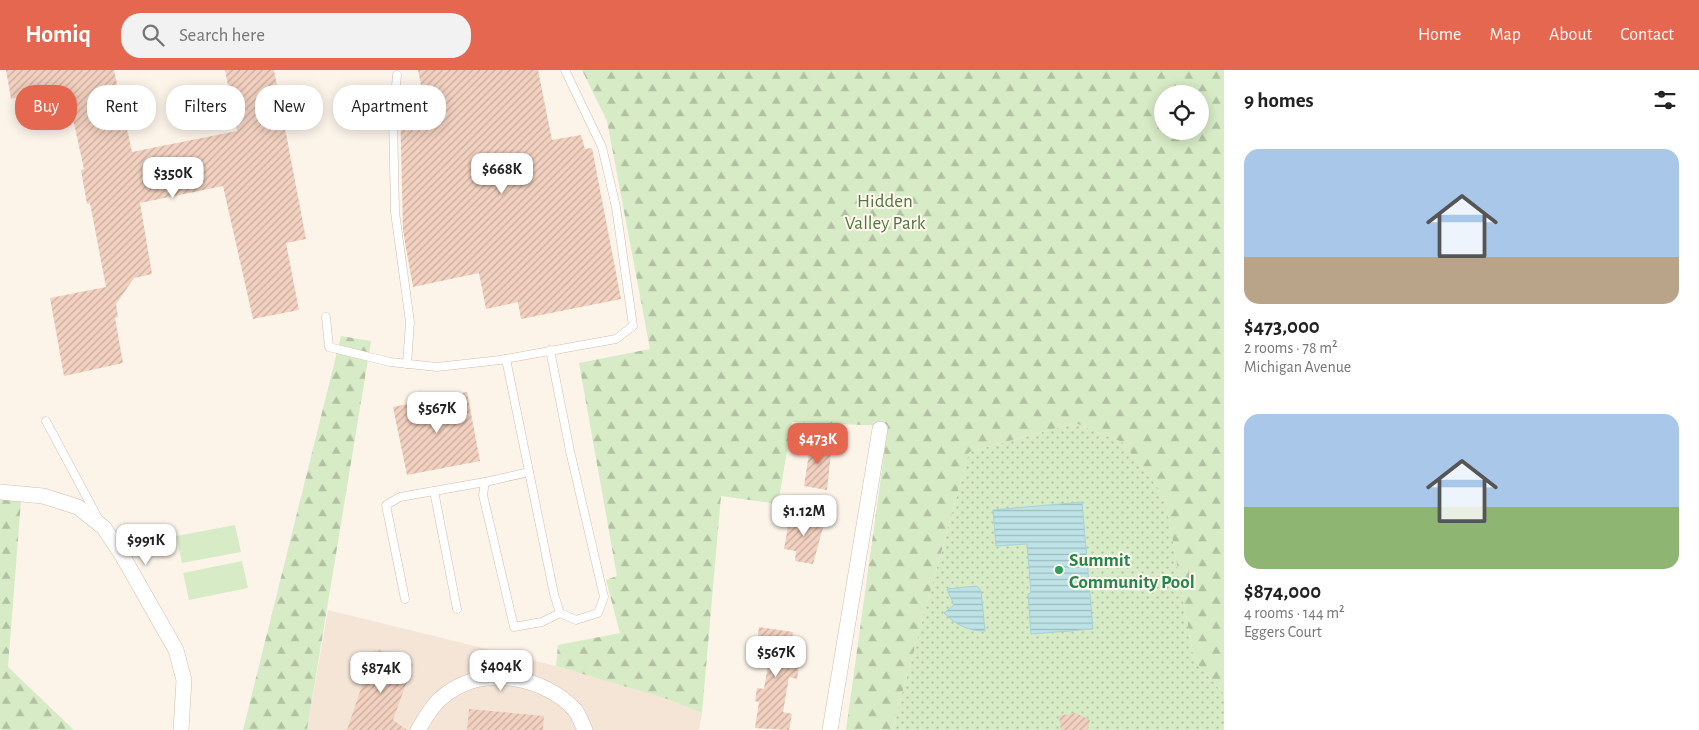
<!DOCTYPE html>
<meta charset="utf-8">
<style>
:root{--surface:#fff;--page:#f2f2f2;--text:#222;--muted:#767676;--accent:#e5674f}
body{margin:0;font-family:"Alegreya Sans",sans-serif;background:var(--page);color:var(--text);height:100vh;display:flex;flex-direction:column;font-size:19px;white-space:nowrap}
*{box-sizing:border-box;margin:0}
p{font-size:16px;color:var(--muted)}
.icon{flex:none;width:28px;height:28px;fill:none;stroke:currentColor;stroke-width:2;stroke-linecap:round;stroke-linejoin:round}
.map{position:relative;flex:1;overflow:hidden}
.side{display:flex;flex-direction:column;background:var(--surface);width:475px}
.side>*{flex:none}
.guide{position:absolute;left:15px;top:15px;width:475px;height:45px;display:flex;gap:10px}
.fabs{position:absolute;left:1154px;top:15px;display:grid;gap:10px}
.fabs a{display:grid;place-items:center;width:55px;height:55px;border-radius:50%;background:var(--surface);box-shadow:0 2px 12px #0003;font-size:25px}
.price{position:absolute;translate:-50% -42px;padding:0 11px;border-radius:10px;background:#fff;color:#222;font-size:16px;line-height:32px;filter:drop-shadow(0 1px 2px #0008)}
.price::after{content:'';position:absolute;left:50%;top:30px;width:15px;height:11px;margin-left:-8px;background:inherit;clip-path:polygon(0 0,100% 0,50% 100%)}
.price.on{background:var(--accent);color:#fff}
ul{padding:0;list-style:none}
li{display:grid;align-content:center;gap:10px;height:265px;padding:0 20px}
li span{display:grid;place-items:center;height:155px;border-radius:15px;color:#555}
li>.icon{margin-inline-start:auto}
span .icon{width:90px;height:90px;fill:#fffc;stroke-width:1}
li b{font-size:21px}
h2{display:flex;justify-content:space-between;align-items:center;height:60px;padding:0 20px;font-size:21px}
.tag{padding:0 18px;border-radius:20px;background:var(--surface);box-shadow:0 2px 12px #0003;font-size:18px;line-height:45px}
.tag.on{background:var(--accent);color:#fff}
header{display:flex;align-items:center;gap:30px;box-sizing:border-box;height:70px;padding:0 25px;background:var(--accent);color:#fff}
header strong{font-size:24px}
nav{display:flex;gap:28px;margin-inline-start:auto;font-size:18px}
.search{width:350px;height:45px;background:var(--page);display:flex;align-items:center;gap:12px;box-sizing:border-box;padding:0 18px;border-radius:20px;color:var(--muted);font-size:19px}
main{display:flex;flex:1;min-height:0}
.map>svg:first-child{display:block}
</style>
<header>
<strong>Homiq</strong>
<div class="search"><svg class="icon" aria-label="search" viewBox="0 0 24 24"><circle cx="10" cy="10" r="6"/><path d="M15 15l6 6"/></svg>Search here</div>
<nav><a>Home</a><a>Map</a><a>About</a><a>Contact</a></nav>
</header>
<main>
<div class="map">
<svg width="1224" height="660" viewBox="0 0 1224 660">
<defs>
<pattern id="green-dots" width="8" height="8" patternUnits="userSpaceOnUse" patternTransform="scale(1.25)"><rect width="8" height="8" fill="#d7ebc6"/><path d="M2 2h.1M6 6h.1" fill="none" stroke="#b3c1a3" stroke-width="1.8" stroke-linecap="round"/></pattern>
<pattern id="forest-firs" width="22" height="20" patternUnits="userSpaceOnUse" patternTransform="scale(1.25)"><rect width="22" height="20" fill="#d7ebc6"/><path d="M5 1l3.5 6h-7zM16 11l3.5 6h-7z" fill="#b3c1a3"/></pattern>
<pattern id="water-rules" width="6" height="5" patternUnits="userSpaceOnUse" patternTransform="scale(1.25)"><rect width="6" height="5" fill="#bde3e7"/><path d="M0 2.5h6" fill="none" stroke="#9ebbbd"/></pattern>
<pattern id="building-hatch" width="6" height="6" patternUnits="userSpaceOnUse" patternTransform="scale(1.25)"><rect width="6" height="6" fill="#f2d1c0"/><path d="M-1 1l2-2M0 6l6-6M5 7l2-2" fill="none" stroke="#c9ad9e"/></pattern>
</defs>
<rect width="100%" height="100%" fill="#fcf4e9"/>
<polygon fill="#f4e5d7" points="328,540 556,596 667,629 702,643 699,660 307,660"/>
<polygon fill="url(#green-dots)" points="1075,353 1122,372 1165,427 1194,590 1224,624 1224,660 892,660 969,382"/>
<g fill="url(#forest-firs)" fill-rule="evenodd">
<path d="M582 0H1224V624L1194 590 1165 427 1122 372 1075 353 969 382 892 660H846L888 356 792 352 778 434 721 426 702 643 667 629 556 596 558 575 620 563 606 510 617 506 579 293 650 279 607 51ZM1162 24H1200V61H1162Z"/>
<polygon points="341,266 371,271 307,660 243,660"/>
<polygon points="22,418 8,597 74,660 0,660 0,424"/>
</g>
<g fill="#d7ebc6">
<polygon points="235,455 241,482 182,493 176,466"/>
<polygon points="242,491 248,518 189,530 183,503"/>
</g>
<g fill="url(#water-rules)" stroke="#a3d3d8">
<polygon points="1082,432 1093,559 1031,564 1028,524 1031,523 1027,474 996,476 993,440"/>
<path d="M977 516 981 521 985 561C968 561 956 555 944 543L954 535 947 519Z"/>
</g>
<g fill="url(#building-hatch)">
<polygon points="6,0 114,0 132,82 237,61 225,0 274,0 306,169 286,173 299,240 253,249 223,116 140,133 152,204 134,208 116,234 118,247 115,248 123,293 64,306 50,228 106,217 90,133 87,134 81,100 84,99 66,17 11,29"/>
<polygon points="418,0 538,0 552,70 581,65 585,79 592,78 621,229 521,249 518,232 486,239 479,203 413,217 403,161 400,34 400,28 423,25"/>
<polygon points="467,322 480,391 407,405 393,337"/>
<polygon points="811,370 832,373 827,420 804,416"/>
<polygon points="790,444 825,450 813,494 795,491 796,481 784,479"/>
<polygon points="759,557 793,562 791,573 795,573 792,589 800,590 797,609 789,607 783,642 792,644 789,660 755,658 759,632 755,631 757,618 764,619 770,583 756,581"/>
<polygon points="374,580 378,582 379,580 402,588 401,591 413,594 393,650 407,660 347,660"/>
<polygon points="469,639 544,646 543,660 467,660"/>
<polygon points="1075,643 1090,650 1087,660 1061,660 1059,646"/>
</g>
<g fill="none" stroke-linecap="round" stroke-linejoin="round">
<g stroke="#d1bdb0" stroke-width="9">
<g id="lane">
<polyline points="397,5 393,48 395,142 410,252 407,294"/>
<polyline points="326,247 329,277 390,292 437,297 500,290 616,269 633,256 616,137 602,77 565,0"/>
<polyline points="506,289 554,524 560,543 576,550 598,543 604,527 570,381 550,280"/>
<polyline points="46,351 99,450"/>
<polyline points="529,402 485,412 483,425 514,557 542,552 560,543"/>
<polyline points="434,421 457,539"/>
<polyline points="405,529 386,435 400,427 485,412"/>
</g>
</g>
<g stroke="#d1bdb0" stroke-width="16">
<g id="street">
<polyline points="0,422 43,426 78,437 104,458 122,485 176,580 184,610 181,660"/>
<path d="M418 660C427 645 434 632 449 622 486 596 545 607 575 640 579 645 582 654 585 660"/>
<polyline points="830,660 880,359"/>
</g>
</g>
<use href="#lane" stroke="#fff" stroke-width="8"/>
<use href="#street" stroke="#fff" stroke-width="15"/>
</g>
<circle fill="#2e9e5b" stroke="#fff8ef" stroke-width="2" cx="1059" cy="500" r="5"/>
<g text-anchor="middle" stroke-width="4" stroke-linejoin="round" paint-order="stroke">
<g font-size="19" fill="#547741" stroke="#fff8ef">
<text x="885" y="137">Hidden<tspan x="885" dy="22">Valley Park</tspan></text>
</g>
<g font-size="19" font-weight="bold" fill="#27864d" stroke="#fff8ef" text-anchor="start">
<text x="1069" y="496">Summit<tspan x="1069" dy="22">Community Pool</tspan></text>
</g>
</g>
</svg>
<div class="fabs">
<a><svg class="icon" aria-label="locate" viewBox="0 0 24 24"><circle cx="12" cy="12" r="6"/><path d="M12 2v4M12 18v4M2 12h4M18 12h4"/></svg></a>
</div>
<b class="price" style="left:502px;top:125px">$668K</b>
<b class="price" style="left:173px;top:129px">$350K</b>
<b class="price" style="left:437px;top:364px">$567K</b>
<b class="price on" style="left:818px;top:395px">$473K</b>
<b class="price" style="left:804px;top:467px">$1.12M</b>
<b class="price" style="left:146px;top:496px">$991K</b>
<b class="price" style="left:776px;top:608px">$567K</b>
<b class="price" style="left:501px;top:622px">$404K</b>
<b class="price" style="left:381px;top:624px">$874K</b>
<div class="guide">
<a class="tag on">Buy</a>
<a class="tag">Rent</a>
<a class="tag">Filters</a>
<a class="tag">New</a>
<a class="tag">Apartment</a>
</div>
</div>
<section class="side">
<h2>9 homes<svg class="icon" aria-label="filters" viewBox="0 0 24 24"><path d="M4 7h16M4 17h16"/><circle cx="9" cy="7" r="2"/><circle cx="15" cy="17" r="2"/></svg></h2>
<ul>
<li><span style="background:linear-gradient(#a9c7e8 70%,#b9a48a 0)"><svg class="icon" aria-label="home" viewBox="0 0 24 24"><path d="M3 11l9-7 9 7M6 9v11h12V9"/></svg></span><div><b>$473,000</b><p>2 rooms · 78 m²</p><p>Michigan Avenue</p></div></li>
<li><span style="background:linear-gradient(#a9c7e8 60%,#8fb573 0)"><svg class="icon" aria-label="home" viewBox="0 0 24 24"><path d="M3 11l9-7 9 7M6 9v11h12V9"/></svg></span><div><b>$874,000</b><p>4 rooms · 144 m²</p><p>Eggers Court</p></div></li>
</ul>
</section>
</main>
